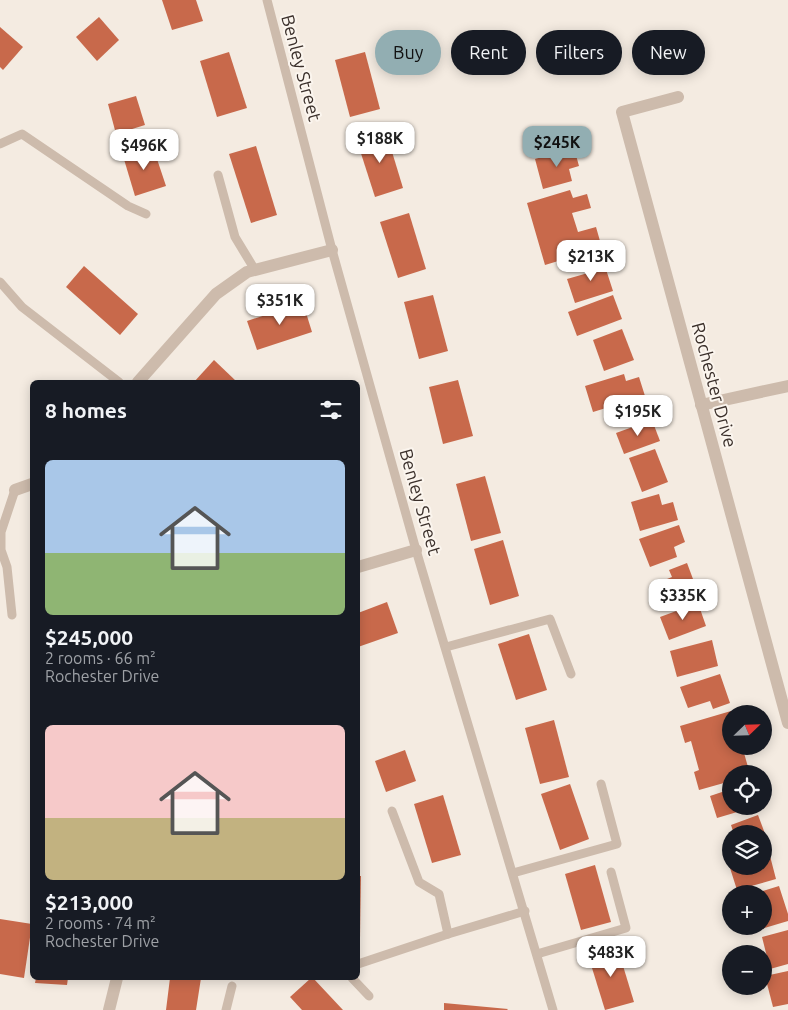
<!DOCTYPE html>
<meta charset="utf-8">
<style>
:root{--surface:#171b24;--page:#242831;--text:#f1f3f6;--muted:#9ea1a6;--accent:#92aeb2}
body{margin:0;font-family:Ubuntu,sans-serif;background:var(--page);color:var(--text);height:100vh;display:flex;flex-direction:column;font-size:19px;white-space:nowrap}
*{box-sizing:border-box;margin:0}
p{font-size:16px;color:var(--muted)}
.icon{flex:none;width:28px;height:28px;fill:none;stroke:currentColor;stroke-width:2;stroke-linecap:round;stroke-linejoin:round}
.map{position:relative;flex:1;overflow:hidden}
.drawer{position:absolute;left:30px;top:380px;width:330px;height:600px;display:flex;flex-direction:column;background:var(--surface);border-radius:8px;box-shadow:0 2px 12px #0003}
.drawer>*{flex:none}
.banner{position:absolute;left:375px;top:30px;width:338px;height:45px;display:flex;gap:10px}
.needle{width:32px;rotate:67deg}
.fabs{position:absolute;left:722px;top:705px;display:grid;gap:10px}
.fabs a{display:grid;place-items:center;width:50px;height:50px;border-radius:50%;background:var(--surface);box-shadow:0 2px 12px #0003;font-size:25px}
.price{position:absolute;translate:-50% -42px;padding:0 11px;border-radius:10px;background:#fff;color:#222;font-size:16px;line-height:32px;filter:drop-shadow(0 1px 2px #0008)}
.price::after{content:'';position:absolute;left:50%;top:30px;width:15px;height:11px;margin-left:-8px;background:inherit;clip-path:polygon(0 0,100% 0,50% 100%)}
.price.active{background:var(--accent);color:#111}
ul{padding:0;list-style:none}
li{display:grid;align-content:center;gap:10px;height:265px;padding:0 15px}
li span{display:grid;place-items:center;height:155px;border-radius:8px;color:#555}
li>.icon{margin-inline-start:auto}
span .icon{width:90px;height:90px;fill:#fffc;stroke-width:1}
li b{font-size:21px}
h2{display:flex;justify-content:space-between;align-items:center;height:60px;padding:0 15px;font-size:21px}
.chip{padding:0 18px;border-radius:22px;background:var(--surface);box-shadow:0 2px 12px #0003;font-size:18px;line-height:45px}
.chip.active{background:var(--accent);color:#111}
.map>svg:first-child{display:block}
</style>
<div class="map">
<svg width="788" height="1010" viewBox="0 0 788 1010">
<rect width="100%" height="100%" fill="#f4ebe1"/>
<g fill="#c8694b">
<polygon points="162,0 196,0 203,21 172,30"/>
<polygon points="99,17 119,40 97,61 76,37"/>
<polygon points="0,27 23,47 3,70 0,67"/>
<polygon points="229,52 247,108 217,117 200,61"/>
<polygon points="365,52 380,109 350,117 335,60"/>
<polygon points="136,96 145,125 116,134 108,104"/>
<polygon points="386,132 403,188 375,197 357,141"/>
<polygon points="256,146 277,215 251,223 229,154"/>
<polygon points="153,147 166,186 135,196 123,156"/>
<polygon points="574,148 579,166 569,169 572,181 543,189 535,159"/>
<polygon points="570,190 573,198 587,194 591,208 572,213 578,232 596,227 600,241 586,245 588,252 545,265 527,203"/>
<polygon points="409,213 426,269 398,278 380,222"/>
<polygon points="602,257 613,291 575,303 567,279 588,273 585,263"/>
<polygon points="84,266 138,314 120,335 66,287"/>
<polygon points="433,295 448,351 419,359 404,302"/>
<polygon points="613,295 622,319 577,336 568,312"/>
<polygon points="303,303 312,332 257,350 247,321"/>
<polygon points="622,329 634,360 604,371 593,340"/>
<polygon points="214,360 236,381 235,382 194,382"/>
<polygon points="624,374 626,381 639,377 645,396 593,412 585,386"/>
<polygon points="458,380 473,436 443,444 429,387"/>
<polygon points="652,420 660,441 624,454 616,433"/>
<polygon points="655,449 668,482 642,492 629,458"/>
<polygon points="485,476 501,533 471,541 456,484"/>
<polygon points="659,494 662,505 673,502 678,520 640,531 631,502"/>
<polygon points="679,525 685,542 674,547 677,557 650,567 639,539"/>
<polygon points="503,540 519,596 490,605 474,549"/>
<polygon points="687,563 699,595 661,609 652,585 672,577 669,570"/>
<polygon points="387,602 398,633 358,647 358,613"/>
<polygon points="698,603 706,626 669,640 660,617"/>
<polygon points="529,634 547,690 516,700 498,644"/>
<polygon points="712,640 718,666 677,677 670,651"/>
<polygon points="720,674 730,703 713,709 710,701 688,708 680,687"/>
<polygon points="731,711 731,746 742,746 750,774 731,774 731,781 699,790 694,772 699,770 691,741 685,743 680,726"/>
<polygon points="554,720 569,777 540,784 525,728"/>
<polygon points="405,750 416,781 386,792 375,761"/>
<polygon points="570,784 589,839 560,850 541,794"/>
<polygon points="731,789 731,806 754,807 717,818 710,796"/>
<polygon points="443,795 461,855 432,863 414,804"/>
<polygon points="758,815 770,847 764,849 764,834 734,834 731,825"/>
<polygon points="770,856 776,879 737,890 730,868 736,866 764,866 764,858"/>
<polygon points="595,865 611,922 581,930 565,874"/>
<polygon points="358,876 361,876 360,938 358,938"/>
<polygon points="779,886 788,914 788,921 751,932 750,926 764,926 764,894 756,893"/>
<polygon points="0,919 32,924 24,978 0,974"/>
<polygon points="788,930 788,964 770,969 762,937"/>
<polygon points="617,946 634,1002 605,1010 588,955"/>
<polygon points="788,971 788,1004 773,1007 765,976"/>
<polygon points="36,978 68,978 67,985 35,983"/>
<polygon points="170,978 201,978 196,1010 166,1010"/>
<polygon points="311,978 313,978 343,1010 302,1010 290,997"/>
<polygon points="444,1003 508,1009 507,1010 444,1010"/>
</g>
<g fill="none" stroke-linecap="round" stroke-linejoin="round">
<g stroke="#cdbbac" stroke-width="9">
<polyline points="267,0 332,250 416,550 553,1010"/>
<polyline points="0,144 22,134 128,206 146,214"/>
<polyline points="218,175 235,237 255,270"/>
<polyline points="0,282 22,307 119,382"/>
<polyline points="12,615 7,567 1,550 1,532 15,490"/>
<polyline points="446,647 550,619 571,674"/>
<polyline points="392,811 419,882 439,894 448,934"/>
<polyline points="513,873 617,844 601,784"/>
<polyline points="537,954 626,928 611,872"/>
<polyline points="358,964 448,934 525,911"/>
<polyline points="352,978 369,996"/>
<polyline points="226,1010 232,986"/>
</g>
<g stroke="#cdbbac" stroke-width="12">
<polyline points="678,97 622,112 788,723"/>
<polyline points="138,382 216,294 247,272 332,250"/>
<polyline points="701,405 788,386"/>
<polyline points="15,490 32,484"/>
<polyline points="358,567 416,550"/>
<polyline points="109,1010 117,978"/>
</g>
</g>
<g text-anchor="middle" stroke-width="4" stroke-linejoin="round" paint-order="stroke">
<g font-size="18" fill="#3b302b" stroke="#fbf5ee">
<text transform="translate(301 68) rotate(75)" y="6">Benley Street</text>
<text transform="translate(714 385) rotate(75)" y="6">Rochester Drive</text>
<text transform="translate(420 502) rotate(74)" y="6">Benley Street</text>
</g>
</g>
</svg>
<div class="fabs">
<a><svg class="needle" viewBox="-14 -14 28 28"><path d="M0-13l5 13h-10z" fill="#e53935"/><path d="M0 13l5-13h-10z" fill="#9ea1a6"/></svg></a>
<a><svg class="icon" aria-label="locate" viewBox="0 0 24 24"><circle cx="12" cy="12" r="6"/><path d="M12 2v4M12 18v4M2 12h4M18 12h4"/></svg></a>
<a><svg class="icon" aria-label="layers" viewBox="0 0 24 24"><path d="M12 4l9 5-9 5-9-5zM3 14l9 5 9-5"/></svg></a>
<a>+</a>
<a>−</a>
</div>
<b class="price" style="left:380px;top:164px">$188K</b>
<b class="price active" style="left:557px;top:168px">$245K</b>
<b class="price" style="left:144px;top:171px">$496K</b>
<b class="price" style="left:591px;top:282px">$213K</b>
<b class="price" style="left:280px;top:326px">$351K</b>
<b class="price" style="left:638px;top:437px">$195K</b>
<b class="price" style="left:683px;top:621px">$335K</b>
<b class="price" style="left:611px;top:978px">$483K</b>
<div class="banner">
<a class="chip active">Buy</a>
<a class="chip">Rent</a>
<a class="chip">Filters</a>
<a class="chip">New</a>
</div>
<section class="drawer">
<h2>8 homes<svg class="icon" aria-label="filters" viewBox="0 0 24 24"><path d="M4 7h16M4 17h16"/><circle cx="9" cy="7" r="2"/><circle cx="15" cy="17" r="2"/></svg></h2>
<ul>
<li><span style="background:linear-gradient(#a9c7e8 60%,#8fb573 0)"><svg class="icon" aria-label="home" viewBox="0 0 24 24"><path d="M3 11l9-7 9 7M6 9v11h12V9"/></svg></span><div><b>$245,000</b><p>2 rooms · 66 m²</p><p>Rochester Drive</p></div></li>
<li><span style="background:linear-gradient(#f6c9c9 60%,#c2b280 0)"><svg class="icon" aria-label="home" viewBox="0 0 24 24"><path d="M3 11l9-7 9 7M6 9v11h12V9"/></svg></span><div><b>$213,000</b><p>2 rooms · 74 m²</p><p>Rochester Drive</p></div></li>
</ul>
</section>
</div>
